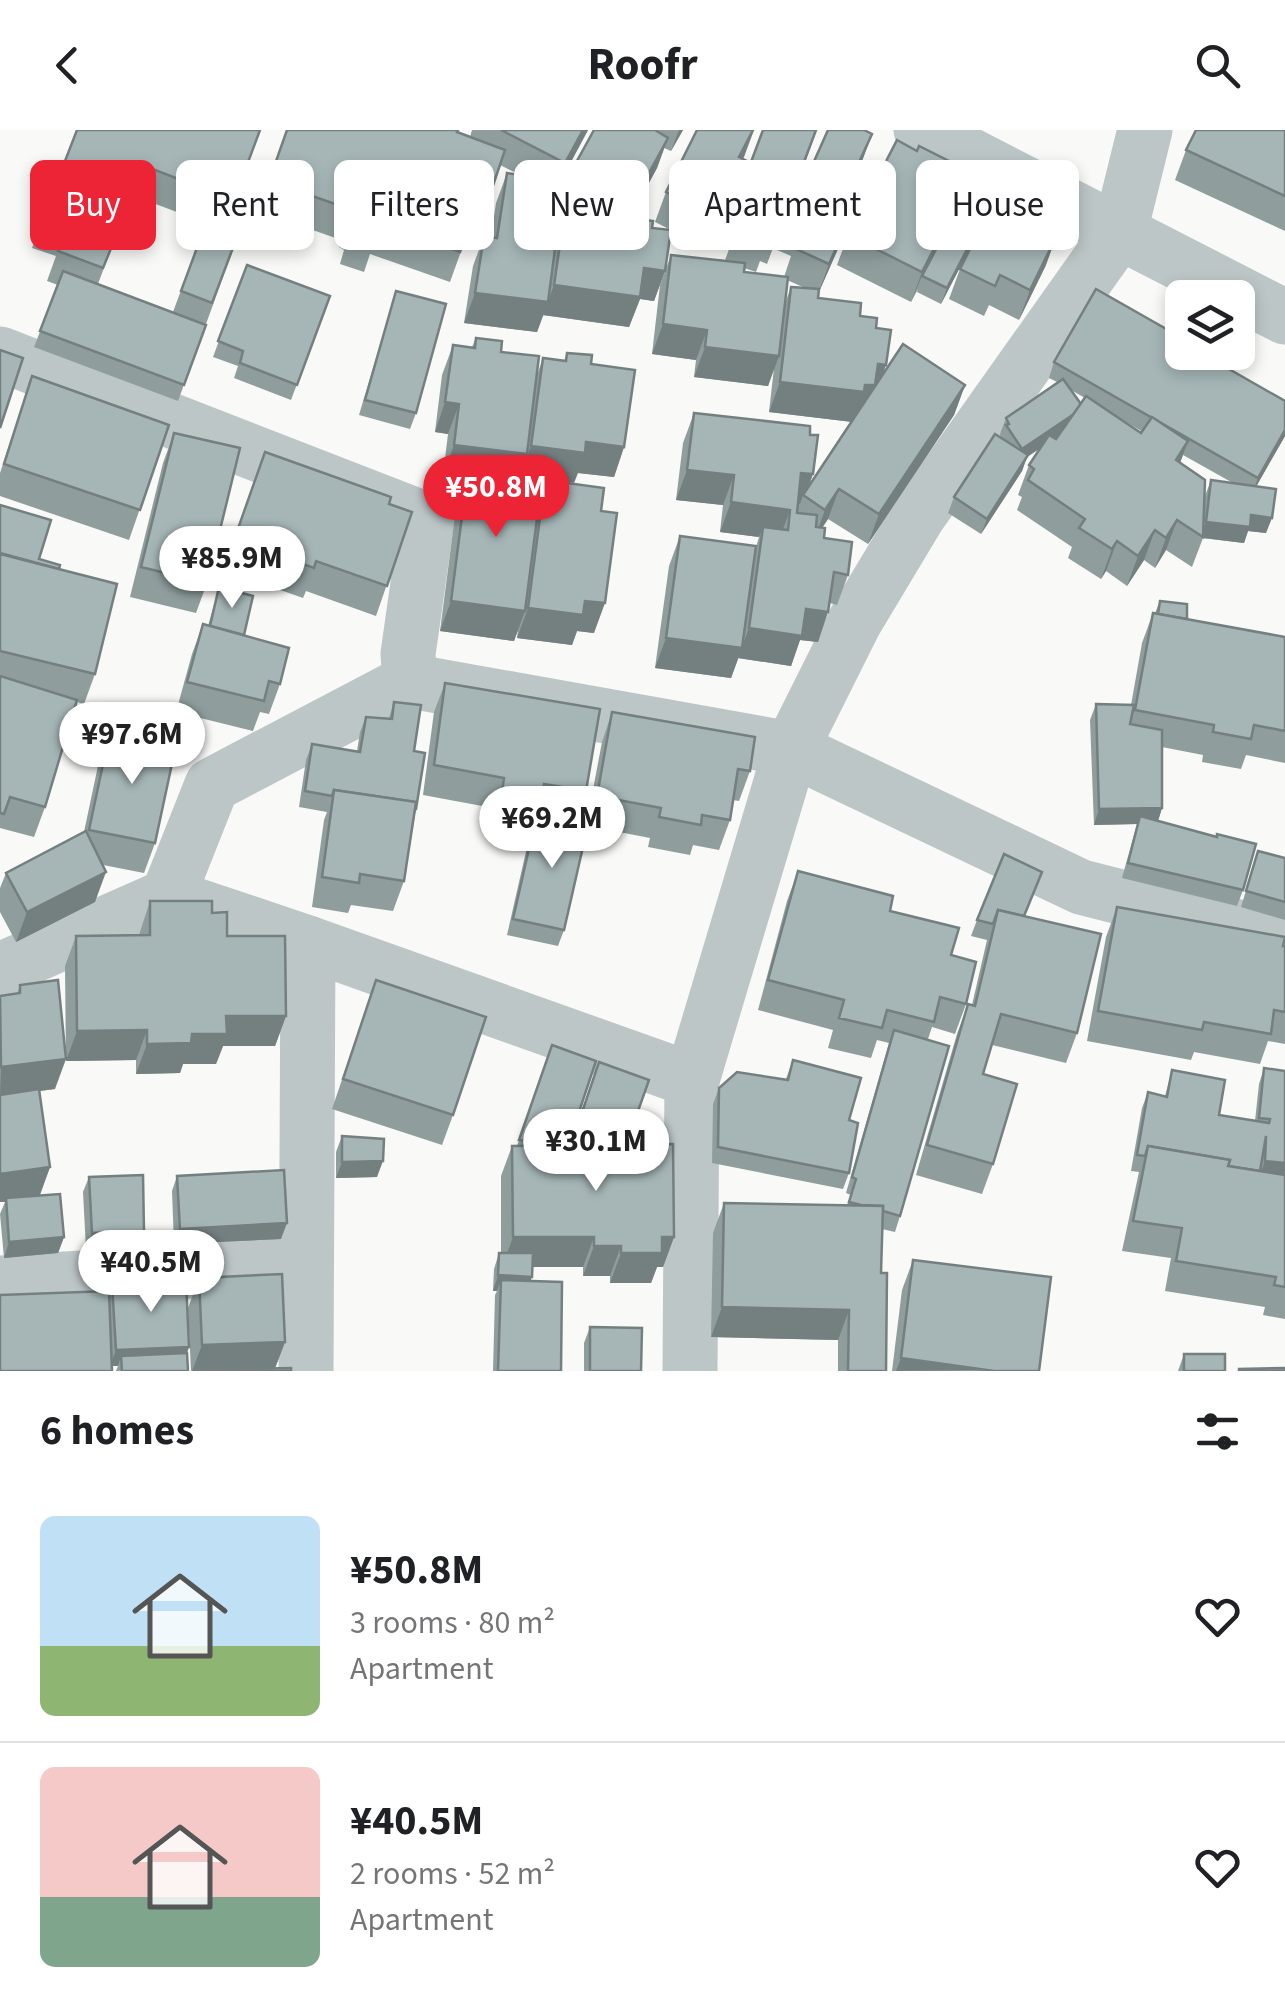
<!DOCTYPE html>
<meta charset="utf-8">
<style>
:root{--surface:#fff;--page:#f6f6f6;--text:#202124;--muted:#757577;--line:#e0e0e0;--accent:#ec2436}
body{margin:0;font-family:"Source Sans 3",sans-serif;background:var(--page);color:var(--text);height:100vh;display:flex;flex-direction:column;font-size:38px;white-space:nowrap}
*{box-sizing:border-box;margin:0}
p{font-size:32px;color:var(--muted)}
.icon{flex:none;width:55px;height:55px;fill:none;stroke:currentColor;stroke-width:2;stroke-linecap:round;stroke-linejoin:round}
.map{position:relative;height:1241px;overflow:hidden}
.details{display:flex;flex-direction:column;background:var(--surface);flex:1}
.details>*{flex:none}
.banner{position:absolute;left:30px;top:30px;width:1225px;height:90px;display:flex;gap:20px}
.tools{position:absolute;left:1165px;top:150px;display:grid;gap:20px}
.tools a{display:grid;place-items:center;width:90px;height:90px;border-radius:15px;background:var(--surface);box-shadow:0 5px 15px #0003;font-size:50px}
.price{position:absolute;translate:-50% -85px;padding:0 22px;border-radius:35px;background:#fff;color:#222;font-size:32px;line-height:65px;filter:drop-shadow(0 2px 5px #0008)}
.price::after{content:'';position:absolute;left:50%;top:60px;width:30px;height:22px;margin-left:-15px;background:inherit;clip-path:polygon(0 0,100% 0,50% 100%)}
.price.active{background:var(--accent);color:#fff}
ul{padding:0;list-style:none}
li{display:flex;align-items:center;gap:30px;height:250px;padding:0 40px}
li+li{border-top:2px solid var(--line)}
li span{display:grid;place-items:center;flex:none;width:280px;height:200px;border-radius:15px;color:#555}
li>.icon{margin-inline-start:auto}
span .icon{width:120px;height:120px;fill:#fffc;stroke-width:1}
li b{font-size:42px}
h2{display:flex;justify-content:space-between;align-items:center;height:120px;padding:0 40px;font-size:42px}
.pill{padding:0 35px;border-radius:15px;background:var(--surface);box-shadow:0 5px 15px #0003;font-size:35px;line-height:90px}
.pill.active{background:var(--accent);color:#fff}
header{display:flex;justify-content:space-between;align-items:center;height:130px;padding:0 40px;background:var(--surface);font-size:45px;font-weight:700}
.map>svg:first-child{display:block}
</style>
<header><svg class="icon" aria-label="back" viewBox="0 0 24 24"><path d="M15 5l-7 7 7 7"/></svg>Roofr<svg class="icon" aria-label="search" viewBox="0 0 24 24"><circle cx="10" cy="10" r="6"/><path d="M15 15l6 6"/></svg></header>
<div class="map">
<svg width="1285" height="1241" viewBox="0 0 1285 1241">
<rect width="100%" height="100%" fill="#f9f9f7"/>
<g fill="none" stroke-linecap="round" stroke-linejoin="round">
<g stroke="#bdc6c7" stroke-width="55">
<polyline points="921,0 1285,187"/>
<polyline points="0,224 427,390 408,524 410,551"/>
<polyline points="168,766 212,655 410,551 791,619 1081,757 1285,809"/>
<polyline points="0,840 168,766 308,813 692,950"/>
<polyline points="0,1153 306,1134"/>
<polyline points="306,1241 308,813"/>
<polyline points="690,1241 692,950 791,619 855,491 918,386 1120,101 1145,0"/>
</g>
</g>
<g fill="#8f9d9d" fill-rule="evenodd">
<path d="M77 0 250 73 178 271 34 217 58 155 47 151 56 126 32 118ZM129 64 206 93 173 182 98 154 114 111 111 110Z"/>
<polygon points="287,0 457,2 470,7 472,0 588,0 561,51 563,65 572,40 594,0 683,0 671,21 664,18 657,38 630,88 652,98 671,100 655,92 666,62 743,29 736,61 707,119 671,101 665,141 654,171 640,169 629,197 543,185 544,183 537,202 464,193 473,136 484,106 491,107 496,73 507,43 518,44 500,35 472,115 464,113 450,152 370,124 364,142 340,134 344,120 339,117 341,110 262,82 268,65 264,64"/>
<path d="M763 0H817L767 134 760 131 756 142 744 138V142L784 147 791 126 777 120 788 90 872 4 857 44 867 48 856 78 819 162 818 168 860 186 876 198 886 235 882 246 965 255 954 285 868 414 828 389 822 398 824 408 848 445 837 475 830 473 818 512 800 510 791 536 738 528 739 526 731 548 655 538 669 436 680 406 756 417 759 407 720 402 723 375 676 370 683 313 694 283 810 305 813 344 808 358 852 292 769 282 774 238 768 256 694 247 696 230 652 224 660 155 671 125 725 130 731 114 722 110ZM787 150 805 158 791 157 784 176Z"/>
<polygon points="1285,0 1285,101 1175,50 1186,20"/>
<polygon points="966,63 990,75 984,91 941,174 917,162 918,159 911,172 837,135 848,105"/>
<polygon points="247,135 330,166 291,270 234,248 238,236 213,227"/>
<polygon points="1046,135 1019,190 989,175 984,186 949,169 960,139"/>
<polygon points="396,161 416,283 410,299 359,285"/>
<polygon points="476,208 537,245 543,228 564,231 567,223 591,234 624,317 614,347 578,343 520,346 521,341 519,347 541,362 545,350 601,381 594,503 577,501 572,515 517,508 518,500 514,511 440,501 457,370 466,347 443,345 448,304 435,302 442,245 453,215 472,217"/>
<path d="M1054 232 1223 236 1285 271V306L1256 356 1266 403 1248 401 1244 413 1203 408 1192 437 1166 420 1155 438 1144 430 1127 456 1106 441 1101 449 1068 428 1072 417 1017 380 1022 367 1018 365 1029 335 1040 318 1027 327 1022 341 981 404 948 383 954 367 1001 308 1000 304 1006 288 1057 252 1049 248ZM1071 260 1085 268 1081 274ZM1116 286 1143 302 1141 303ZM1183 325 1233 353 1211 350 1205 366 1180 333Z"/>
<polygon points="32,246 169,295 129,410 0,366 0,343"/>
<polygon points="174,303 207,453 196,483 130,467 163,333"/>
<polygon points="265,322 389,374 412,382 376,486 306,461 303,468 223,440"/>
<polygon points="0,375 39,429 59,439 95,544 84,574 77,572 45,677 34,707 0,698"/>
<polygon points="219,457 244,505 280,554 269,584 260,582 253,601 176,582 192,524 203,494 208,496"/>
<polygon points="1160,471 1187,489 1285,507 1285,633 1246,625 1241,639 1202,632 1203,625 1162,617 1162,678 1158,691 1243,760 1237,776 1122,748 1137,694 1094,695 1090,590 1096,574 1131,575 1142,513 1153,483 1155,483"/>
<polygon points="445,553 586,661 578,684 588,686 602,612 612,582 750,641 739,671 733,670 730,690 719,720 693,715 690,725 648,717 650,708 588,696 564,800 558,816 507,805 527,717 533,701 547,704 552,687 536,684 531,699 491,692 493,678 423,665 434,582"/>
<polygon points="394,572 414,621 416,679 404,751 393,781 351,775 348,783 312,777 324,690 327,682 299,677 306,630 312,614 357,621 360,602 366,587 389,588"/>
<polygon points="110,601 155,713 144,743 103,735 95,772 16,812 0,782 0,758 6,743 84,702 99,631"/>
<polygon points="1258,721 1285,728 1285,790 1241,777"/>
<polygon points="798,741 890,781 951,825 966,874 955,904 932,897 928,909 900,1086 895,1102 882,1099 881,1143 886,1241 838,1241 838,1210 711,1207 713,1103 724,1073 847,1075 851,1065 846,1063 889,913 877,910 871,928 828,918 833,900 758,880 787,771"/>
<polygon points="150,771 212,783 286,886 275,916 223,916 216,934 183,934 180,943 136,944 136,930 66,931 65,836 76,806 139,805"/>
<polygon points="1117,777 1285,816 1285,914 1268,911 1260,934 1194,922 1191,930 1087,911 1106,807"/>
<polygon points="1025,786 1077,903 1066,933 992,915 983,944 993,1034 982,1064 916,1045 957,904 968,874 972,875 987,810 971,806 977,790"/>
<polygon points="376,850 453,985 442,1015 332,979"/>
<polygon points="20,855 55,959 39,961 50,1037 40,1065 64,1107 58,1123 4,1128 0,1084 5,1072 0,1072 0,866 17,864"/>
<polygon points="552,915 568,1015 570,1015 599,932 626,1015 674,1107 663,1137 657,1137 651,1153 610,1153 610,1146 583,1146 583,1137 532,1137 531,1151 561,1241 493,1241 495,1165 497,1161 493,1161 494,1139 499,1123 501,1123 501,1046 512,1016 517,1016"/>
<polygon points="793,930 849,990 849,1043 843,1059 712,1033 713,974 719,958 786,949"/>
<polygon points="1264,938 1285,941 1285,1189 1263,1185 1265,1177 1165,1161 1171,1128 1122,1121 1139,1042 1131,1041 1142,978 1148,962 1165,966 1172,940 1219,985 1255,991 1259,954"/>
<polygon points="342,1006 377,1047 336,1048 336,1022"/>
<polygon points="177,1046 281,1109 174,1114 172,1061"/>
<polygon points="89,1047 139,1116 86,1119 83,1062"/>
<polygon points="913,1130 1039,1241 892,1241 902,1160"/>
<polygon points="199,1148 285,1212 275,1238 291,1241 191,1241 188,1178"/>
<polygon points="112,1154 187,1223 188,1241 116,1241 118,1236 112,1236 109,1162"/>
<polygon points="590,1197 641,1241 584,1241 584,1213"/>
<polygon points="1184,1224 1225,1241 1178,1241"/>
</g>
<g fill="#747f80">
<polygon points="583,0 588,0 554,63 565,33"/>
<polygon points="679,0 683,0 671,21"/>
<polygon points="754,0 744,27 728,57 739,27"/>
<polygon points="872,4 861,34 844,73 854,43"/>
<polygon points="668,8 657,38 621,104 632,74"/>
<polygon points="747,31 736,61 707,119 718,89"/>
<polygon points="973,43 962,73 922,146 911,172 922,142"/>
<polygon points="867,48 856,78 818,164 829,134"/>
<polygon points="990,75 984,91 941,174 947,158"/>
<polygon points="1057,105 1046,135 1019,190 1030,160"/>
<polygon points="644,138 665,141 654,171 640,169 629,197 543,185 554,155"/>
<polygon points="475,163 548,172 537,202 464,193"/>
<polygon points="663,194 707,200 696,230 652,224"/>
<polygon points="705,217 779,226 768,256 694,247"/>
<polygon points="878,234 886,235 875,265 864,285 856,285 853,292 769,282 780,252 865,255"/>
<polygon points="965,255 954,285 868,414 879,384"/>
<polygon points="445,272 459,274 448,304 435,302"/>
<polygon points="1083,278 1077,294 1027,327 1022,341 981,404 987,389 1016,334 1022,319"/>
<polygon points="1285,300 1285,306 1252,364 1258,348"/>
<polygon points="1188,311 1177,341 1176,330"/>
<polygon points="586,312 624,317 614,347 578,343 574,353 520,346 531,316"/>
<polygon points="454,315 527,324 516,354 468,340 466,347 443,345"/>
<polygon points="687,340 734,345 723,375 676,370"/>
<polygon points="801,343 813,344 805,366 803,365 800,374 790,373"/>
<polygon points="839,359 828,389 814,410 825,380"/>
<polygon points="731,372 790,380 779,410 763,397 759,407 720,402"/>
<polygon points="1251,385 1272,388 1266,403 1248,401 1244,413 1203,408 1201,406 1206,392"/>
<polygon points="1177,390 1166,420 1155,438 1166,408"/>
<polygon points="1155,400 1144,430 1127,456 1138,426"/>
<polygon points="1117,411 1106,441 1101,449 1112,419"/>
<polygon points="451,471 525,481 514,511 440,501"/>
<polygon points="585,471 605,473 594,503 577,501 572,515 517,508 528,478"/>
<polygon points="806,479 828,482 818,512 800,510 791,536 738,528 749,498"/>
<polygon points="666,508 742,518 731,548 655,538"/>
<polygon points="1162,678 1157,694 1140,686 1137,694 1094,695 1099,679"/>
<polygon points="106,742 95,772 16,812 27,782"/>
<polygon points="226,886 286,886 275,916 223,916 216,934 183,934 180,943 136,944 147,914 192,904"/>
<polygon points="147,900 136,930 66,931 77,901"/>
<polygon points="66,929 55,959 0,966 1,937"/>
<polygon points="383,1031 377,1047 336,1048 342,1032"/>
<polygon points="1265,1031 1285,1033 1285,1049 1259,1047"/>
<polygon points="50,1037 39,1067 6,1068 5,1072 0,1072 0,1044"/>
<polygon points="287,1093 281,1109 174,1114 180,1099"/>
<polygon points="144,1101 139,1116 86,1119 92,1103"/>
<polygon points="64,1107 58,1123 4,1128 9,1112"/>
<polygon points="513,1107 594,1107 583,1137 502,1137"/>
<polygon points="662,1107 674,1107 663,1137 657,1137 651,1153 610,1153 621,1123"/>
<polygon points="594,1116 621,1116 610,1146 583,1146"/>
<polygon points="498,1145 532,1147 526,1163 501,1150 497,1161 493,1161"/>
<polygon points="722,1177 849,1180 838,1210 711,1207"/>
<polygon points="285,1212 274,1241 192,1241 202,1215"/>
<polygon points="189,1217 184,1233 121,1226 118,1236 110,1236 116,1220"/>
<polygon points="901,1228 994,1240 896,1241"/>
</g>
<g fill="#a6b6b7" stroke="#747f80" stroke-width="2.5">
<polygon points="77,0 260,0 235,67 250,73 212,173 181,161 217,64 140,34 111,110 114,111 103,138 58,121 68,96 43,88"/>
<polygon points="287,0 458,0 457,2 505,20 483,85 474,83 460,122 381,94 375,112 351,104 355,90 350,87 352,80 273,52 279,35 275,34"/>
<polygon points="501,0 583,0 565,33"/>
<polygon points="594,0 655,0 668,8 632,74 572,40"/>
<polygon points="697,0 753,0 739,27 747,31 718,89 666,62"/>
<polygon points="763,0 816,0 777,104 771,101 767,112 736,100 743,84 733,80"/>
<polygon points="828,0 864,0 872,4 854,43 867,48 829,134 794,118 803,97 788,90"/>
<polygon points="1196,0 1285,0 1285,66 1186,20"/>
<polygon points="897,10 917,21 919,16 973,43 922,142 848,105"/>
<polygon points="507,43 564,51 548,172 475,163 484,106 497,108"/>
<polygon points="1005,49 1051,72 1057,105 1030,160 1000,145 995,156 960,139"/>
<polygon points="966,62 990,75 947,158 922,146"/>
<polygon points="567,67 610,74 609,79 625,81 625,87 653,91 652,98 671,100 665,141 644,138 640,167 554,155"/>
<polygon points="671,125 745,133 744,142 788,147 779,226 705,217 707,200 663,194"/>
<polygon points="247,135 330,166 297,255 240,233 243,221 218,211"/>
<polygon points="63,141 206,195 184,255 40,201"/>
<polygon points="791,157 819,159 818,168 861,173 860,186 877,188 876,198 891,200 886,235 878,234 875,255 865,255 864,262 780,252"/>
<polygon points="1096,159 1182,208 1182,222 1208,222 1225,232 1222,235 1285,271 1285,300 1258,348 1054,232"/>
<polygon points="396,161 446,174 416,283 365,270"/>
<polygon points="476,208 502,211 501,222 539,226 527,324 454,315 459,274 445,272 453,215 475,218"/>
<polygon points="903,214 965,255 879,384 839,359 825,380 803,365"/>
<polygon points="0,220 23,228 0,298"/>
<polygon points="567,223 592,225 591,234 635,240 624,317 586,312 585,323 531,316 543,228 566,231"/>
<polygon points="32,246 169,295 140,380 4,334"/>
<polygon points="1063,249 1081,274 1074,284 1022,319 1006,295 1009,294 1006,288"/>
<polygon points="1086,266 1141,303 1152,287 1188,311 1176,330 1205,350 1203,407 1177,390 1166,408 1155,400 1138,426 1117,411 1112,419 1079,398 1085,389 1028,350 1034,339 1029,335 1049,305 1056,309"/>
<polygon points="694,283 810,296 810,305 818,305 813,344 801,343 797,383 817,385 816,397 825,398 824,408 852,412 848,445 834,442 828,482 806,479 802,506 749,498 763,397 788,400 790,380 731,372 734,345 687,340"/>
<polygon points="174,303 240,318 207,453 141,437"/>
<polygon points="995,304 1028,325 987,389 954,367"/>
<polygon points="265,322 391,367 389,374 412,382 387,456 316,431 314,438 234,410"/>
<polygon points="468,340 542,350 525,481 451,471"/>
<polygon points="545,350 604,358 601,381 617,383 605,473 585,471 583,485 528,478"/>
<polygon points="1211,350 1276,359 1272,388 1251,385 1250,397 1206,392"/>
<polygon points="0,375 51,390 39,429 60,435 59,439 0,423"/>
<polygon points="680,406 756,416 742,518 666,508"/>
<polygon points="0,424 117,454 95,544 0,521"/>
<polygon points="219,457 253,466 244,505 210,496"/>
<polygon points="1160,471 1187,474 1187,489 1158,484"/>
<polygon points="1153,483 1285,507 1285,601 1254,595 1251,609 1213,602 1214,595 1135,580"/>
<polygon points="203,494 289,518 280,554 269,551 264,571 187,552"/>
<polygon points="0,546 77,570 45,677 10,667 4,684 0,683"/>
<polygon points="445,553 600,579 586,661 544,654 542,669 502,662 504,648 434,635"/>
<polygon points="394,572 421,575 414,621 425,623 416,679 415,679 416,672 334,660 332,666 305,661 312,614 360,622 366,587 392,589"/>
<polygon points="1096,574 1134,575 1130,594 1162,600 1162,678 1099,679"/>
<polygon points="612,582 755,607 750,641 738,639 730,690 702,685 701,695 659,687 661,678 597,666"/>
<polygon points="110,601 176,615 155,713 89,700"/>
<polygon points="334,660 416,672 404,751 360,744 359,753 322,747"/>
<polygon points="555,679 590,686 564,800 513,789 533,701 550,705"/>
<polygon points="1140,686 1217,707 1217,704 1256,714 1243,760 1128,733"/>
<polygon points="86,701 106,742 27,782 6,743"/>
<polygon points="1258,721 1285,728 1285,772 1246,761"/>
<polygon points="1004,724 1042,742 1024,786 998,780 993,794 977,790"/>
<polygon points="798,741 893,766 890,781 959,798 951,825 976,832 966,874 940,867 934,892 887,880 882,898 839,888 844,870 768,850"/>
<polygon points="150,771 212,771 212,783 227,782 227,806 285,806 286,886 226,886 227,904 192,904 191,913 147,914 147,900 77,901 76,806 150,805"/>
<polygon points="1117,777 1285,807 1283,816 1285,816 1285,882 1274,880 1271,904 1204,892 1202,900 1098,881"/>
<polygon points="998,780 1101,804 1077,903 1001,884 983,944 1017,954 993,1034 927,1015 968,874 975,876"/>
<polygon points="58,850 66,929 1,937 0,866 20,863 20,855"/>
<polygon points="376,850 486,887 453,985 343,949"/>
<polygon points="894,900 949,916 900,1086 883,1081 883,1076 861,1075 849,1072 856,1049 852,1047"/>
<polygon points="552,915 596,931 568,1015 556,1015 519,1010"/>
<polygon points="793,930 861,948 849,990 858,993 849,1043 718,1017 719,958 737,942 788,950"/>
<polygon points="599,932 649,950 626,1015 600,1015 574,1006"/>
<polygon points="1264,938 1285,941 1285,1033 1265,1031 1266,1006 1260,1041 1228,1036 1230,1030 1148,1016 1145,1026 1137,1025 1148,962 1167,967 1172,940 1225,950 1219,985 1269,993 1270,989 1259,988"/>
<polygon points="39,959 50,1037 0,1044 0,965"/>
<polygon points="342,1006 384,1009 383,1031 342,1032"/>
<polygon points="673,1014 674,1107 662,1107 662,1123 621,1123 621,1116 594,1116 594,1107 513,1107 512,1016"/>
<polygon points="1148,1016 1230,1030 1228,1036 1285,1045 1285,1157 1274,1155 1276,1147 1176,1131 1182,1098 1133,1091"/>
<polygon points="284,1040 287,1093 180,1099 177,1046"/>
<polygon points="143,1045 144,1101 92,1103 89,1047"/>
<polygon points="60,1064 64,1107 9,1112 6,1068"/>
<polygon points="724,1073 883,1076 881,1143 887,1143 886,1241 848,1241 849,1180 722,1177"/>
<polygon points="499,1123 533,1123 532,1147 498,1145"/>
<polygon points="913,1130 1051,1147 1039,1241 994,1241 901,1228"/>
<polygon points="282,1144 285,1212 202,1215 199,1148"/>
<polygon points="186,1150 189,1217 116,1220 112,1154"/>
<polygon points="501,1150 562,1152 561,1241 498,1241"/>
<polygon points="109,1161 112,1241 0,1241 0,1165"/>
<polygon points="590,1197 642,1198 641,1241 590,1241"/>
<polygon points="187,1223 188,1241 122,1241 121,1226"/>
<rect x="1184" y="1224" width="41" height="17"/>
<polygon points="291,1238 291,1241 205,1241 205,1240"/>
<polygon points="1285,1238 1285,1241 1239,1241 1239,1239"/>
</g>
</svg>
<div class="tools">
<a><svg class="icon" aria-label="layers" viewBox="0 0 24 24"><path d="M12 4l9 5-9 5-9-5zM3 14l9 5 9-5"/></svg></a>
</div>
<b class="price active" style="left:496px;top:410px">¥50.8M</b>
<b class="price" style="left:232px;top:481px">¥85.9M</b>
<b class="price" style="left:132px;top:657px">¥97.6M</b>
<b class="price" style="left:552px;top:741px">¥69.2M</b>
<b class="price" style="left:596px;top:1064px">¥30.1M</b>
<b class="price" style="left:151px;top:1185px">¥40.5M</b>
<div class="banner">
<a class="pill active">Buy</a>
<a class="pill">Rent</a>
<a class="pill">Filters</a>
<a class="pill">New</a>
<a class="pill">Apartment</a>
<a class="pill">House</a>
</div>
</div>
<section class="details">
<h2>6 homes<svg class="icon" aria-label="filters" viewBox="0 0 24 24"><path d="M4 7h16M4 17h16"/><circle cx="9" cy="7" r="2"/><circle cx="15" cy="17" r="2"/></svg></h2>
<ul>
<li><span style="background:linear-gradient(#bfe0f5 65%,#8fb573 0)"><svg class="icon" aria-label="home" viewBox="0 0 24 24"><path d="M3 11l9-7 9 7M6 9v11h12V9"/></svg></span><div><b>¥50.8M</b><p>3 rooms · 80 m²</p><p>Apartment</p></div><svg class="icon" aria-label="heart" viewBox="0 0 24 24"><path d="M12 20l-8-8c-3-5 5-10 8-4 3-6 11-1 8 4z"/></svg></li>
<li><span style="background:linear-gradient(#f6c9c9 65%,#7fa58c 0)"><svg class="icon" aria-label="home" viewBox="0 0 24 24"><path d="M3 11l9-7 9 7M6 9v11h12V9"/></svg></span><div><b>¥40.5M</b><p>2 rooms · 52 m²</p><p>Apartment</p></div><svg class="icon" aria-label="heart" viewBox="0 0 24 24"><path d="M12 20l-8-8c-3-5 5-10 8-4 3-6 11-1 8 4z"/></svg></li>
</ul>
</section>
